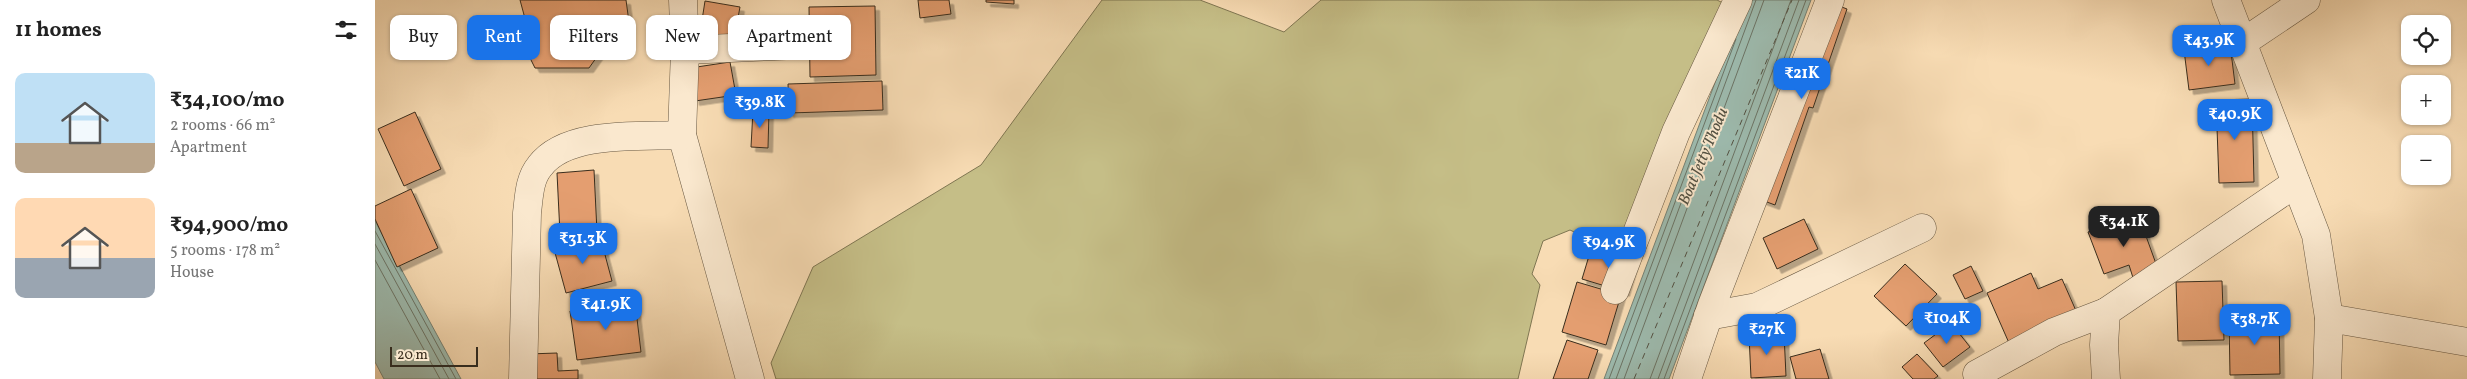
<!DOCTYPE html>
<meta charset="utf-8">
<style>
:root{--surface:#fff;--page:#f2f2f2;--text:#222;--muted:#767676;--accent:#1a73e8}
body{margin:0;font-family:Vollkorn,serif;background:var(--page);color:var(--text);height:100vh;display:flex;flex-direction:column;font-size:19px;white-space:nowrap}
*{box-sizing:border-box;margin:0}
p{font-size:16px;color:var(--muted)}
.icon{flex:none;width:28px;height:28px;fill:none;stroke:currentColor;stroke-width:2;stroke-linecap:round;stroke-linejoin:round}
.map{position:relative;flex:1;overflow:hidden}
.panel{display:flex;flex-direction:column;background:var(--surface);width:375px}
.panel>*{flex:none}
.hud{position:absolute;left:15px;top:15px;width:475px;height:45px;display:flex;gap:10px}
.controls{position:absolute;left:2026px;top:15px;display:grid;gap:10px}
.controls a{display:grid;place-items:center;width:50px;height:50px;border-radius:10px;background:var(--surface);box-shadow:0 1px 4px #0004;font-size:25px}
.scale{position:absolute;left:15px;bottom:12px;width:88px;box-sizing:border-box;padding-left:5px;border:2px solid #392d1d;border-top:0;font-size:14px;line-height:18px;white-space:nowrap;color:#392d1d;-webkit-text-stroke:4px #fae8ce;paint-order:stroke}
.price{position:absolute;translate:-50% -42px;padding:0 11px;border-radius:10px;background:var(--accent);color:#fff;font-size:16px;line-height:32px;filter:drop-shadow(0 1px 2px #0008)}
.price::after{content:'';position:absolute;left:50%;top:30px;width:15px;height:11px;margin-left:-8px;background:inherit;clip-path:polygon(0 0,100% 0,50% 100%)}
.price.active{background:#222;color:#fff}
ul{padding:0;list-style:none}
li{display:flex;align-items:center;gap:15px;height:125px;padding:0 15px}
li span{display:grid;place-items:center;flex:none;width:140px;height:100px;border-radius:10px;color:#555}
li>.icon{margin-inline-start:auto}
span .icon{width:60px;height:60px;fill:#fffc;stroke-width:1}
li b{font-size:21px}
h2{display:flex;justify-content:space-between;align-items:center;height:60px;padding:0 15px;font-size:21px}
.chip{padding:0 18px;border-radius:10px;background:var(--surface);box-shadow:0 1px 4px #0004;font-size:18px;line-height:45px}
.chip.active{background:var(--accent);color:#fff}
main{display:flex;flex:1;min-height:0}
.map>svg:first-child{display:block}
</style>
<main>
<section class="panel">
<h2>11 homes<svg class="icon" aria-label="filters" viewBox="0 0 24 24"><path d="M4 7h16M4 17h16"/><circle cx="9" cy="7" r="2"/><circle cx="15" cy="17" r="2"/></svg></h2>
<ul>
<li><span style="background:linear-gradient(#bfe0f5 70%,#b9a48a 0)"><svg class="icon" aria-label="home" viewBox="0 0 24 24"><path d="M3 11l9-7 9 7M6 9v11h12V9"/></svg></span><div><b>₹34,100/mo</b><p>2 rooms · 66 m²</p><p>Apartment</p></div></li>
<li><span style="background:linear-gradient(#ffd9b3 60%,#9aa5b1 0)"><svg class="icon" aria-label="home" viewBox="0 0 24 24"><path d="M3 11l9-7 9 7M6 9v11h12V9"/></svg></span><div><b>₹94,900/mo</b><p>5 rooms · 178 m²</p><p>House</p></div></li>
</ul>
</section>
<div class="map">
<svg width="2092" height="379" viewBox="0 0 2092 379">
<defs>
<filter id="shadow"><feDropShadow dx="4.5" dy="4.5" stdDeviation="0" flood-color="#0004"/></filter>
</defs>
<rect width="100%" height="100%" fill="#f8dcb4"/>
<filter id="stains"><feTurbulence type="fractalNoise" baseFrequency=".004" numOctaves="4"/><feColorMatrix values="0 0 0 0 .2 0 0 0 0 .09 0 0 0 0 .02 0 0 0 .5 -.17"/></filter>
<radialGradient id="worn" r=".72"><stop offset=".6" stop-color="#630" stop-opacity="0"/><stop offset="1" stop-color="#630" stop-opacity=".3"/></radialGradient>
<polygon fill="#c5be87" stroke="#7f7652" points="727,0 825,0 909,32 946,0 1342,0 1348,3 1245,254 1195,230 1168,241 1157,274 1165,285 1143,379 401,379 396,363 438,267 606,165"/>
<g fill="#9dbbaf" stroke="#758275">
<polygon points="1371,0 1436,0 1294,379 1229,379"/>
<polygon points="0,221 86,379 9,379 0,362"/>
</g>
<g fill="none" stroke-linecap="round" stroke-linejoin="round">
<g stroke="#6b7466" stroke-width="1">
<polyline points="0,231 81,379"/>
<polyline points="0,244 74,379"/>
<polyline points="0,260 65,379"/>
<polyline points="1234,379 1361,39"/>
<polyline points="1241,379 1381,0"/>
<polyline points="1249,379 1389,0"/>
<polyline points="1275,379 1416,0"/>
<polyline points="1283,379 1424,0"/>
<polyline points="1289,379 1431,0"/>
</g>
<polyline stroke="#525042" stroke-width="1" stroke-dasharray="6 5" stroke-linecap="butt" points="1259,379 1417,0"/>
</g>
<g fill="#e49e70" stroke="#392d1d" filter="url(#shadow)">
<polygon points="145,0 251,0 254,22 223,24 224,54 214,68 160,68 152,52 152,26"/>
<polygon points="543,0 574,0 576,14 545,18"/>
<polygon points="611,0 639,0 639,4 611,2"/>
<polygon points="330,1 365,7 359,39 325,33"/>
<polygon points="1451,1 1472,9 1438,108 1434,107 1400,205 1381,198"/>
<polygon points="500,6 501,75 435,77 434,7"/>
<polygon points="1855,44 1860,84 1814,90 1809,50"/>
<polygon points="355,62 361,95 320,101 315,68"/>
<polygon points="507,81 508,110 414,113 413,84"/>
<polygon points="1877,99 1879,182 1844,183 1841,100"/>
<polygon points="378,110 394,111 393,148 376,147"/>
<polygon points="40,112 66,169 29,186 3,129"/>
<polygon points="219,170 222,232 185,234 182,173"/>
<polygon points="36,189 63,248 22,267 0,219 0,206"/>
<polygon points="1763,214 1784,272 1759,281 1754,265 1729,274 1713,232"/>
<polygon points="1429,219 1443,249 1402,269 1388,238"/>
<polygon points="225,236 237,281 191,293 179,249"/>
<polygon points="1217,246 1260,259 1250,292 1207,279"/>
<polygon points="1530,264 1562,294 1531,326 1499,296"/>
<polygon points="1596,266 1608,291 1590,299 1578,275"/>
<polygon points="1656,273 1663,289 1687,279 1702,313 1634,343 1612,293"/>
<polygon points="1847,281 1849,340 1803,341 1801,282"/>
<polygon points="1202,282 1246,295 1231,345 1187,332"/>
<polygon points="260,302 266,352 202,360 195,311"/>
<polygon points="1904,317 1905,374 1855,375 1854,318"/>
<polygon points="1576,323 1595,347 1568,367 1549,343"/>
<polygon points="1409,333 1411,376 1376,378 1374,335"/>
<polygon points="1192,340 1223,350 1213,379 1178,379"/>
<polygon points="1445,349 1454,379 1421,379 1415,357"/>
<polygon points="182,353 183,371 203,370 203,379 154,379 153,354"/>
<polygon points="1542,354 1563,376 1559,379 1538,379 1527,367"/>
</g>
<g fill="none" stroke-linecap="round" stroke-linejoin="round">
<g stroke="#695943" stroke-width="29">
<g id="minor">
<polyline points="308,0 310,50 307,135 375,379"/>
<polyline points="1851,0 1941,235 1954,318 1952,379"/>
<polyline points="1867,43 1931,0"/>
<polyline points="310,50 423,45"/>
<polyline points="1240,290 1301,132 1363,0"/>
<polyline points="1333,316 1382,307 1547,228"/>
<polyline points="1954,318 2092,342"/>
<polyline points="1602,374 1679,332 1731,312"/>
<path d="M148 379 152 213C154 197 154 179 165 166 192 130 266 137 307 135"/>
<polyline points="1312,379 1337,305 1455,0"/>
<polyline points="1731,379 1729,345 1731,312 1921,183"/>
</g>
</g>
<use href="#minor" stroke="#fae8ce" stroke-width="28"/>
</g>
<g text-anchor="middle" stroke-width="4" stroke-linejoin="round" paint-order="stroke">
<g font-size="16" font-style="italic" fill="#525042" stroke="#fae8ce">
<text transform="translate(1327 156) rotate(-67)" y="6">Boat Jetty Thodu</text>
</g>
</g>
<rect width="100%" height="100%" filter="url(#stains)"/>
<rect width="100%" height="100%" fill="url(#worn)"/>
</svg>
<div class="controls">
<a><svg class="icon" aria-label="locate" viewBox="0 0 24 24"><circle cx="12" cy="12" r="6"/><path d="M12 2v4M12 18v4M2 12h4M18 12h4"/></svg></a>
<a>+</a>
<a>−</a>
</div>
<div class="scale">20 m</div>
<b class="price" style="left:1834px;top:67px">₹43.9K</b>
<b class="price" style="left:1427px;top:100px">₹21K</b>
<b class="price" style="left:385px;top:129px">₹39.8K</b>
<b class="price" style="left:1860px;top:141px">₹40.9K</b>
<b class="price active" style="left:1749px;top:248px">₹34.1K</b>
<b class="price" style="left:208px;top:265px">₹31.3K</b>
<b class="price" style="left:1234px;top:269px">₹94.9K</b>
<b class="price" style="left:231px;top:331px">₹41.9K</b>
<b class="price" style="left:1572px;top:345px">₹104K</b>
<b class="price" style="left:1880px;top:346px">₹38.7K</b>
<b class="price" style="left:1392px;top:356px">₹27K</b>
<div class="hud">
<a class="chip">Buy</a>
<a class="chip active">Rent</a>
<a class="chip">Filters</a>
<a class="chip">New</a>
<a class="chip">Apartment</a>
</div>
</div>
</main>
